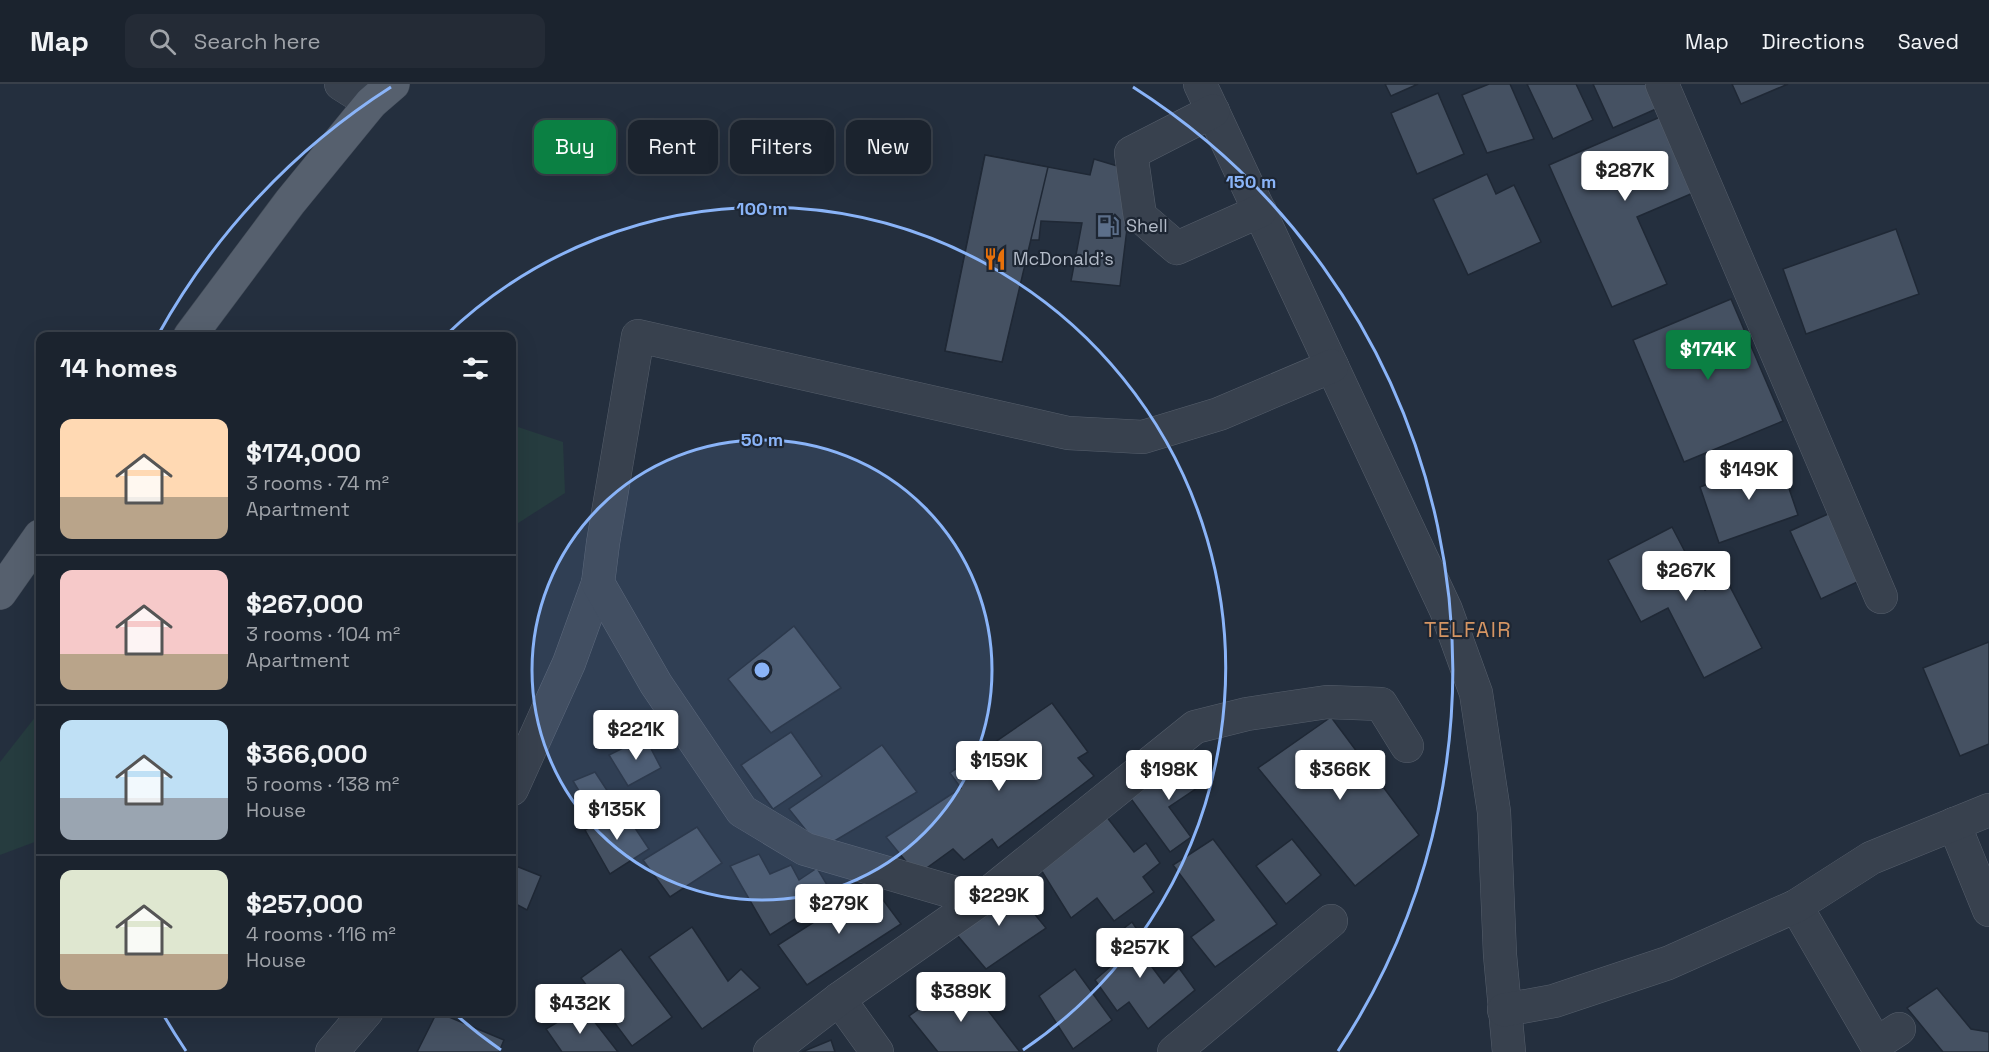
<!DOCTYPE html>
<meta charset="utf-8">
<style>
:root{--surface:#1b232e;--page:#242b36;--text:#f1f3f6;--muted:#a0a4aa;--line:#39404a;--accent:#0b8043}
body{margin:0;font-family:"Space Grotesk",sans-serif;background:var(--page);color:var(--text);height:100vh;display:flex;flex-direction:column;font-size:22px;white-space:nowrap}
*{box-sizing:border-box;margin:0}
p{font-size:20px;color:var(--muted)}
.icon{flex:none;width:33px;height:33px;fill:none;stroke:currentColor;stroke-width:2;stroke-linecap:round;stroke-linejoin:round}
.map{position:relative;flex:1;overflow:hidden}
.side{position:absolute;left:36px;top:248px;width:480px;height:684px;display:flex;flex-direction:column;background:var(--surface);border-radius:12px;box-shadow:0 6px 24px #0002,0 0 0 2px var(--line)}
.side>*{flex:none}
.top-card{position:absolute;left:534px;top:36px;width:570px;height:54px;display:flex;gap:12px}
.price{position:absolute;translate:-50% -51px;padding:0 14px;border-radius:6px;background:#fff;color:#222;font-size:20px;line-height:39px;filter:drop-shadow(0 2px 3px #0008)}
.price::after{content:'';position:absolute;left:50%;top:36px;width:18px;height:14px;margin-left:-9px;background:inherit;clip-path:polygon(0 0,100% 0,50% 100%)}
.price.selected{background:var(--accent);color:#fff}
ul{padding:0;list-style:none}
li{display:flex;align-items:center;gap:18px;height:150px;padding:0 24px}
li+li{border-top:2px solid var(--line)}
li span{display:grid;place-items:center;flex:none;width:168px;height:120px;border-radius:12px;color:#555}
li>.icon{margin-inline-start:auto}
span .icon{width:72px;height:72px;fill:#fffc;stroke-width:1}
li b{font-size:26px}
h2{display:flex;justify-content:space-between;align-items:center;height:72px;padding:0 24px;font-size:26px}
.chip{padding:0 21px;border-radius:12px;background:var(--surface);box-shadow:0 6px 24px #0002,0 0 0 2px var(--line);font-size:21px;line-height:54px}
.chip.selected{background:var(--accent);color:#fff}
header{display:flex;align-items:center;gap:36px;box-sizing:border-box;height:84px;padding:0 30px;background:var(--surface);border-bottom:2px solid var(--line)}
header strong{font-size:28px}
nav{display:flex;gap:33px;margin-inline-start:auto;font-size:21px}
.search{width:420px;height:54px;background:var(--page);display:flex;align-items:center;gap:15px;box-sizing:border-box;padding:0 21px;border-radius:12px;color:var(--muted);font-size:22px}
.map>svg:first-child{display:block}
</style>
<header>
<strong>Map</strong>
<div class="search"><svg class="icon" aria-label="search" viewBox="0 0 24 24"><circle cx="10" cy="10" r="6"/><path d="M15 15l6 6"/></svg>Search here</div>
<nav><a>Map</a><a>Directions</a><a>Saved</a></nav>
</header>
<div class="map">
<svg width="1989" height="968" viewBox="0 0 1989 968">
<rect width="100%" height="100%" fill="#242f3e"/>
<g fill="#263c3f">
<polygon points="512,341 563,358 565,409 512,443"/>
<polygon points="40,627 40,756 0,771 0,678"/>
</g>
<g fill="#455162" stroke="#1f2835" stroke-width="1.5">
<polygon points="1385,0 1418,0 1391,12"/>
<polygon points="1489,0 1510,0 1534,55 1487,69 1462,11"/>
<polygon points="1527,0 1576,0 1593,36 1553,55"/>
<polygon points="1593,0 1656,0 1665,21 1613,44"/>
<polygon points="1732,0 1788,0 1741,20"/>
<polygon points="1438,9 1464,70 1417,90 1391,29"/>
<polygon points="1667,30 1700,106 1637,133 1667,200 1612,223 1549,81"/>
<polygon points="985,71 1090,91 1094,75 1134,87 1120,202 1071,197 1082,139 1041,137 1039,156 1030,156 1002,278 945,267"/>
<polygon points="985,71 1048,83 1002,278 945,267"/>
<polygon points="1487,90 1496,110 1514,101 1541,158 1468,191 1433,115"/>
<polygon points="1896,145 1919,210 1806,250 1783,185"/>
<polygon points="1731,215 1783,337 1684,378 1633,256"/>
<polygon points="1779,375 1798,431 1719,459 1700,403"/>
<polygon points="1837,426 1868,493 1821,515 1790,447"/>
<polygon points="1672,443 1705,506 1726,495 1762,564 1704,594 1668,524 1641,538 1608,476"/>
<polygon points="794,542 841,604 771,649 728,595"/>
<polygon points="1989,558 1989,660 1960,672 1923,584"/>
<polygon points="1052,619 1088,668 1078,674 1094,692 998,764 992,755 964,776 953,765 917,791 886,753 961,704 950,689"/>
<polygon points="1331,633 1419,751 1355,802 1258,684"/>
<polygon points="791,648 822,692 773,725 741,681"/>
<polygon points="645,653 661,684 628,702 609,671"/>
<polygon points="882,661 917,708 821,765 789,725"/>
<polygon points="1194,671 1209,696 1169,723 1191,753 1170,768 1129,712"/>
<polygon points="595,688 614,717 593,730 573,697"/>
<polygon points="623,726 649,765 610,790 585,746"/>
<polygon points="1106,732 1134,768 1146,759 1160,779 1143,793 1154,808 1114,837 1097,814 1071,834 1038,781"/>
<polygon points="697,743 722,779 670,813 643,776"/>
<polygon points="1213,755 1277,840 1215,883 1191,853 1214,836 1173,781"/>
<polygon points="1292,755 1321,791 1286,820 1256,782"/>
<polygon points="759,770 770,790 791,781 799,796 817,784 833,811 770,851 730,782"/>
<polygon points="516,782 541,792 527,826 512,818 512,792"/>
<polygon points="872,801 901,840 807,901 778,861"/>
<polygon points="1011,801 1046,844 986,885 952,845"/>
<polygon points="1132,838 1153,869 1146,875 1164,899 1179,884 1195,906 1148,945 1129,918 1117,927 1095,896 1118,876 1105,859"/>
<polygon points="692,843 728,897 741,885 760,904 702,945 649,873"/>
<polygon points="621,865 672,933 632,962 581,894"/>
<polygon points="1075,885 1112,936 1073,965 1039,912"/>
<polygon points="963,894 1020,968 938,968 909,932"/>
<polygon points="1937,904 1971,945 1989,948 1989,968 1943,968 1907,924"/>
<polygon points="583,923 618,968 562,968 546,945"/>
<polygon points="472,927 488,927 486,931"/>
<polygon points="437,928 504,956 499,968 417,968"/>
<polygon points="831,956 835,968 802,968"/>
</g>
<g fill="none" stroke-linecap="round" stroke-linejoin="round">
<g stroke="#565f6c" stroke-width="34">
<g id="minor">
<polyline points="341,0 371,19"/>
<polyline points="1200,0 1446,526 1476,609 1494,728 1500,871 1509,968"/>
<polyline points="1662,0 1881,513"/>
<polyline points="1213,27 1131,69 1140,132 1177,164 1260,127"/>
<polyline points="512,705 569,579 598,499"/>
<polyline points="1954,740 1989,826"/>
<polyline points="980,816 805,765 742,727 656,600 598,499 603,459 638,252 1068,349 1143,353 1219,330 1332,282"/>
<polyline points="1796,822 1876,960 1899,945"/>
<polyline points="839,915 877,968"/>
<polyline points="1504,926 1554,917 1668,879 1796,822 1871,774 1989,726"/>
<polyline points="332,968 367,927"/>
<polyline points="770,968 839,915 980,816 1195,643 1247,630 1327,618 1381,620 1407,662"/>
<polyline points="1174,968 1331,837"/>
</g>
</g>
<g stroke="#414a57" stroke-width="34">
<g id="major">
<polyline points="190,252 290,118 371,19 393,0"/>
<polyline points="0,509 40,452"/>
</g>
</g>
<use href="#minor" stroke="#38414e" stroke-width="33"/>
<use href="#major" stroke="#56606e" stroke-width="33"/>
</g>
<circle cx="762" cy="586" r="230" fill="#8ab4f8" fill-opacity=".12"/>
<g fill="none" stroke="#8ab4f8" stroke-width="3">
<circle cx="762" cy="586" r="230"/>
<path d="M501 966A461 461 0 0 1 454 929M445 252A461 461 0 1 1 1023 966"/>
<path d="M186 967A691 691 0 0 1 164 932M158 251A691 691 0 0 1 391 3M1133 3A691 691 0 0 1 1338 967"/>
</g>
<defs>
<g id="fuel-bare" transform="scale(1.8)"><path d="M-5.5-6h7V0h2V4h1.3V-2.5L3-4.5l.8-.8L6-3V5H2.5V1h-1V6h-7ZM-4.2-4.7v3.2H.2V-4.7Z" fill="#5c6f8a" stroke="#1d2633" stroke-width="2.5" paint-order="stroke"/></g>
<g id="restaurant-bare" transform="scale(1.8)"><path d="M-5-6h1v4h1v-4h1v4h1v-4h1v5L-1.5 .5V6h-2V.5L-5-1ZM5-6V6H3V1.5H1.5Q1.5-4 5-6Z" fill="#e8710a" stroke="#1d2633" stroke-width="2.5" paint-order="stroke"/></g>
</defs>
<g fill-rule="evenodd">
<use href="#fuel-bare" x="1108" y="142"/>
<use href="#restaurant-bare" x="995" y="175"/>
</g>
<g text-anchor="middle" stroke-width="4.5" stroke-linejoin="round" paint-order="stroke">
<g font-size="18" fill="#b4bcc9" stroke="#1d2633" text-anchor="start">
<text x="1126" y="148">Shell</text>
<text x="1013" y="181">McDonald's</text>
</g>
<g font-size="21" letter-spacing="1.5" fill="#d59563" stroke="#1d2633">
<text x="1468" y="553">TELFAIR</text>
</g>
</g>
<circle cx="762" cy="586" r="9" fill="#8ab4f8" stroke="#1d2633" stroke-width="3"/>
<g font-size="18" text-anchor="middle" font-weight="bold" fill="#8ab4f8" stroke="#1d2633" stroke-width="4.5" stroke-linejoin="round" paint-order="stroke">
<text x="1251" y="104">150 m</text>
<text x="762" y="131">100 m</text>
<text x="762" y="362">50 m</text>
</g>
</svg>
<b class="price" style="left:1625px;top:118px">$287K</b>
<b class="price selected" style="left:1708px;top:297px">$174K</b>
<b class="price" style="left:1749px;top:417px">$149K</b>
<b class="price" style="left:1686px;top:518px">$267K</b>
<b class="price" style="left:636px;top:677px">$221K</b>
<b class="price" style="left:999px;top:708px">$159K</b>
<b class="price" style="left:1169px;top:717px">$198K</b>
<b class="price" style="left:1340px;top:717px">$366K</b>
<b class="price" style="left:617px;top:757px">$135K</b>
<b class="price" style="left:999px;top:843px">$229K</b>
<b class="price" style="left:839px;top:851px">$279K</b>
<b class="price" style="left:1140px;top:895px">$257K</b>
<b class="price" style="left:961px;top:939px">$389K</b>
<b class="price" style="left:580px;top:951px">$432K</b>
<div class="top-card">
<a class="chip selected">Buy</a>
<a class="chip">Rent</a>
<a class="chip">Filters</a>
<a class="chip">New</a>
</div>
<section class="side">
<h2>14 homes<svg class="icon" aria-label="filters" viewBox="0 0 24 24"><path d="M4 7h16M4 17h16"/><circle cx="9" cy="7" r="2"/><circle cx="15" cy="17" r="2"/></svg></h2>
<ul>
<li><span style="background:linear-gradient(#ffd9b3 65%,#b9a48a 0)"><svg class="icon" aria-label="home" viewBox="0 0 24 24"><path d="M3 11l9-7 9 7M6 9v11h12V9"/></svg></span><div><b>$174,000</b><p>3 rooms · 74 m²</p><p>Apartment</p></div></li>
<li><span style="background:linear-gradient(#f6c9c9 70%,#b9a48a 0)"><svg class="icon" aria-label="home" viewBox="0 0 24 24"><path d="M3 11l9-7 9 7M6 9v11h12V9"/></svg></span><div><b>$267,000</b><p>3 rooms · 104 m²</p><p>Apartment</p></div></li>
<li><span style="background:linear-gradient(#bfe0f5 65%,#9aa5b1 0)"><svg class="icon" aria-label="home" viewBox="0 0 24 24"><path d="M3 11l9-7 9 7M6 9v11h12V9"/></svg></span><div><b>$366,000</b><p>5 rooms · 138 m²</p><p>House</p></div></li>
<li><span style="background:linear-gradient(#dfe7d0 70%,#b9a48a 0)"><svg class="icon" aria-label="home" viewBox="0 0 24 24"><path d="M3 11l9-7 9 7M6 9v11h12V9"/></svg></span><div><b>$257,000</b><p>4 rooms · 116 m²</p><p>House</p></div></li>
</ul>
</section>
</div>
